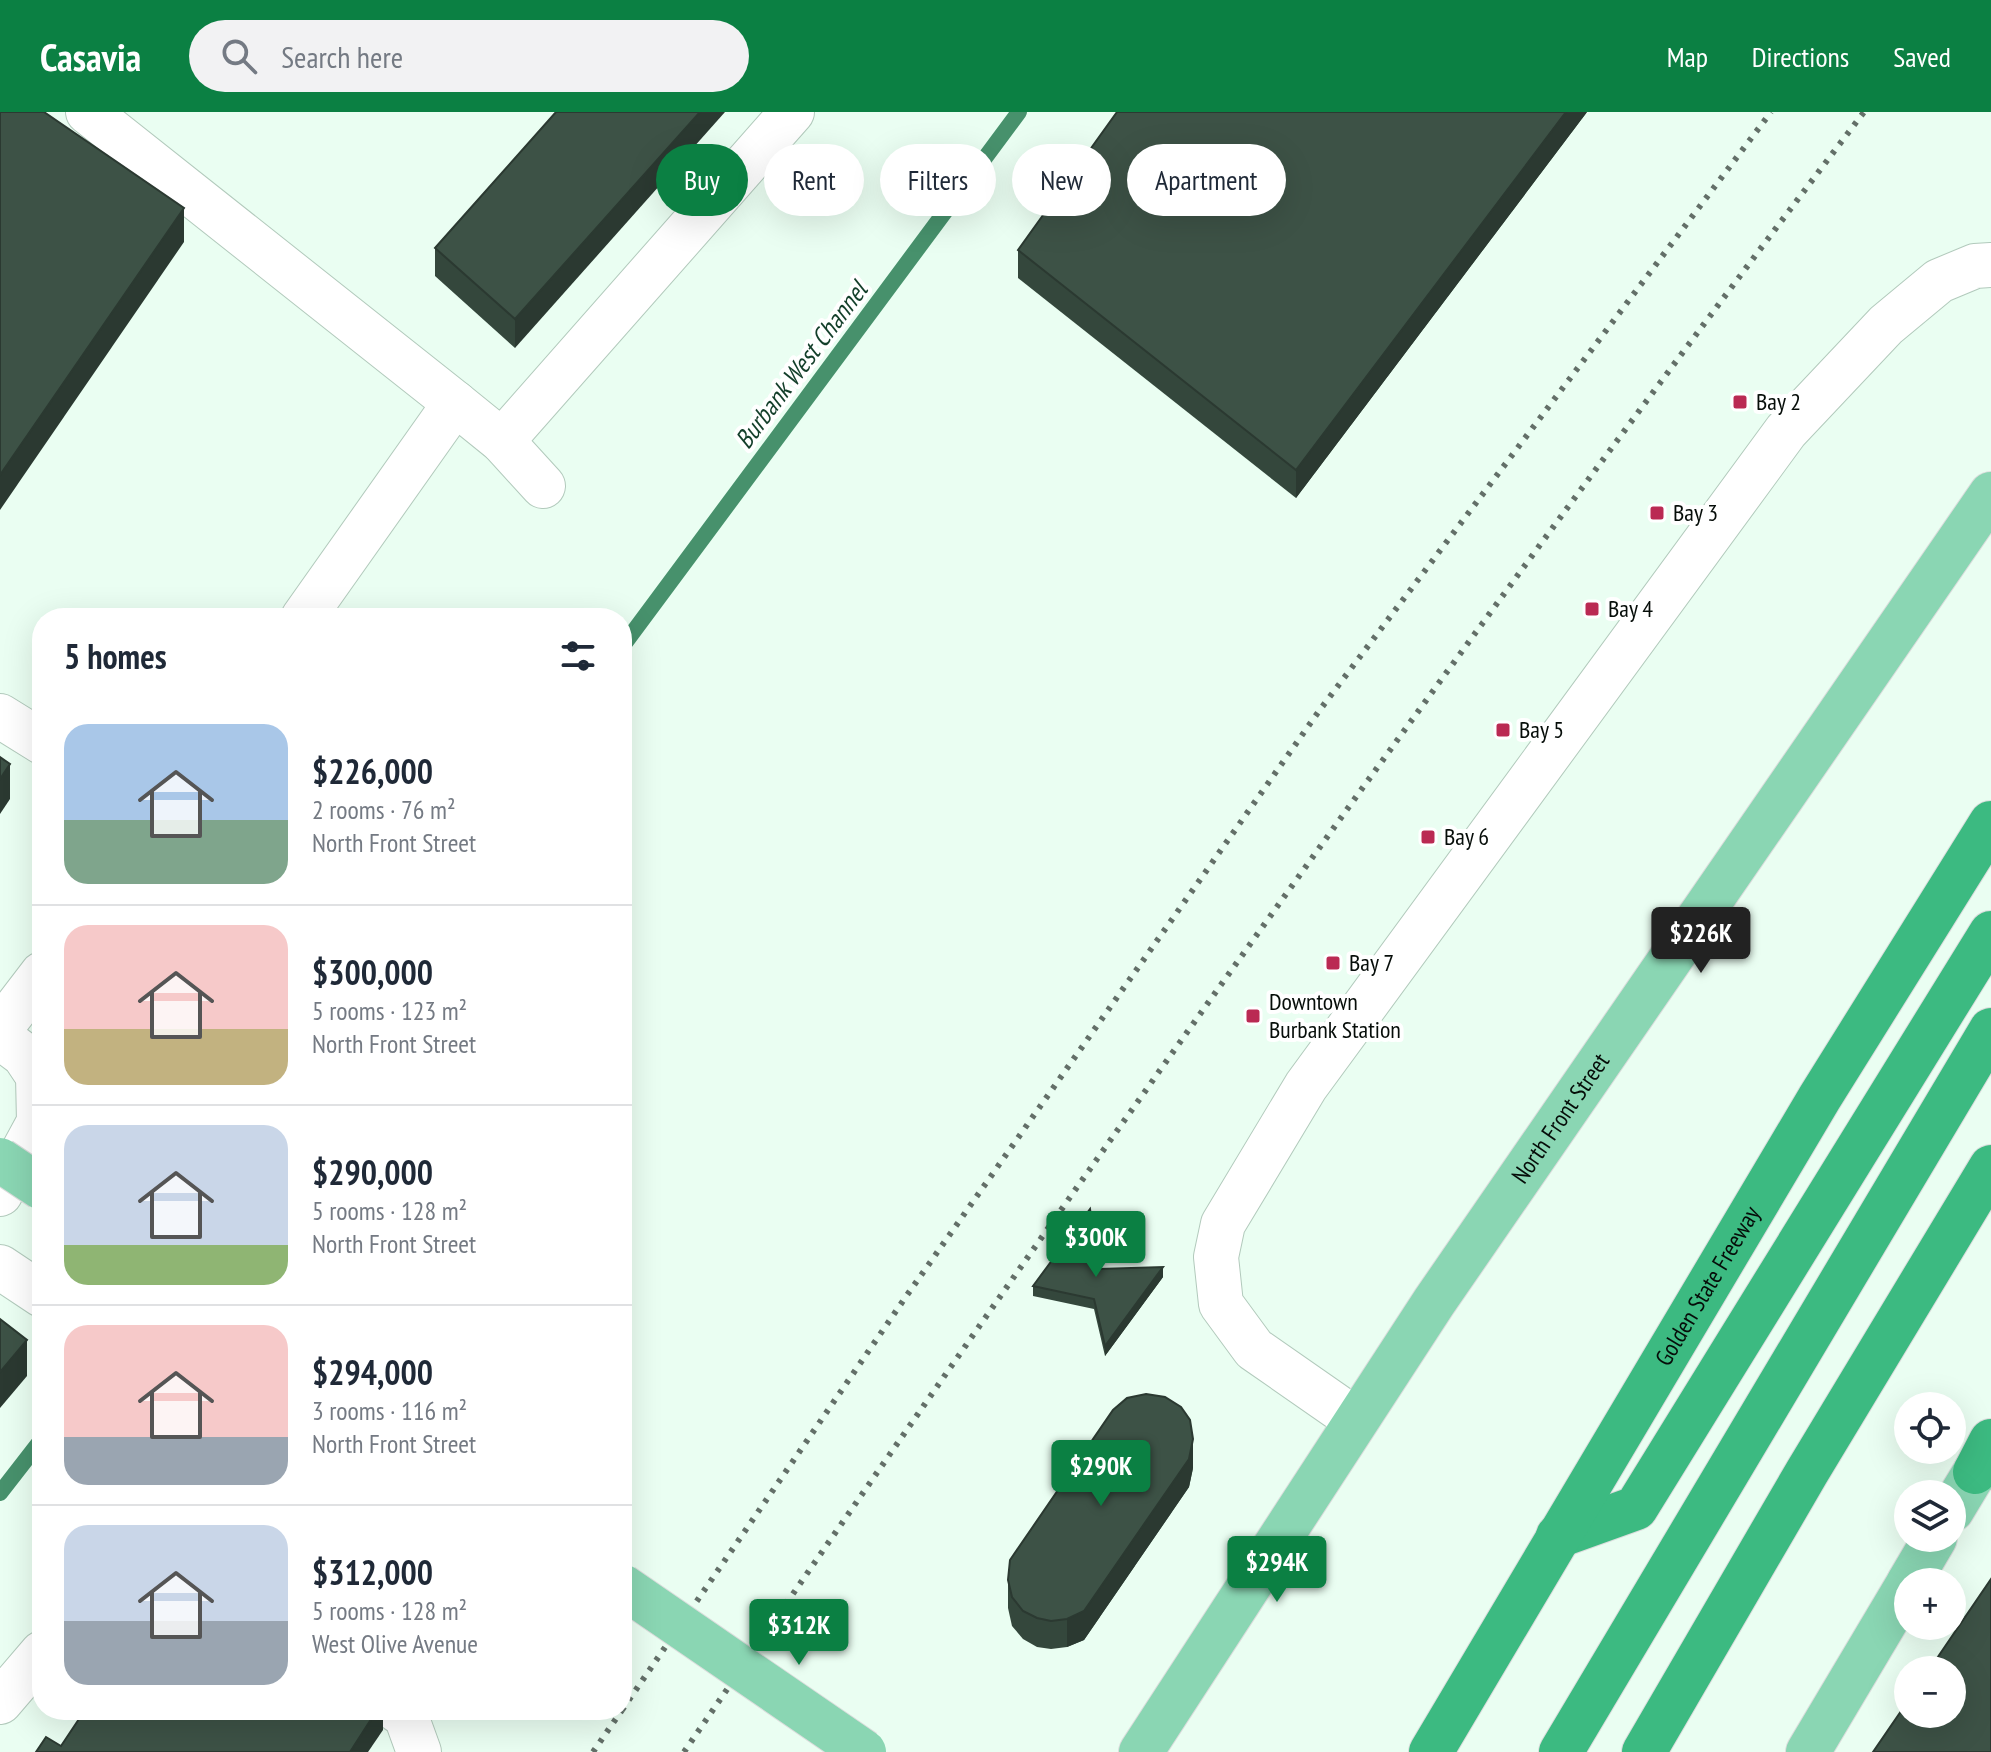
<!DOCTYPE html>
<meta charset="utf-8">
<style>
:root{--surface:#fff;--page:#f2f2f3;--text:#1f2937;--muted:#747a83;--line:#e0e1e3;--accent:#0b8043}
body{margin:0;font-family:"PT Sans Narrow",sans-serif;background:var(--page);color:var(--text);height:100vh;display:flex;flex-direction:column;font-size:30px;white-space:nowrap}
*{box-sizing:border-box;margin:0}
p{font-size:26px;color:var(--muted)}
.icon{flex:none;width:44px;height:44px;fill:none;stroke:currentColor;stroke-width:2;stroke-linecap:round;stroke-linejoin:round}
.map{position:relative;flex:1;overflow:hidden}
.drawer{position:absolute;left:32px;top:496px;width:600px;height:1112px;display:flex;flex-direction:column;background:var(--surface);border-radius:32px;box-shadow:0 8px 32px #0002}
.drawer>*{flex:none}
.hud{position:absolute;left:656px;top:32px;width:760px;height:72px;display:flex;gap:16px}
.tools{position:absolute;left:1894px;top:1280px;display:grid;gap:16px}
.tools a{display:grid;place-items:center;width:72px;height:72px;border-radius:50%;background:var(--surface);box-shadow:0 8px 32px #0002;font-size:40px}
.price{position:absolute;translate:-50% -68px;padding:0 18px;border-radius:8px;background:var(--accent);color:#fff;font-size:26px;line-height:52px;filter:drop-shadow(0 2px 4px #0008)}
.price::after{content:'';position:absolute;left:50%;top:48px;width:24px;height:18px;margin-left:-12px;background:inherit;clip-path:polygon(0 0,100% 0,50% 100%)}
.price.active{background:#222;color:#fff}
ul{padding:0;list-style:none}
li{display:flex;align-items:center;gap:24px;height:200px;padding:0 32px}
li+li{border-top:2px solid var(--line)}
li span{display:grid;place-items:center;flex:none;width:224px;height:160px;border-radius:24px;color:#555}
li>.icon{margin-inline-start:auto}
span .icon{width:96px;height:96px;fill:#fffc;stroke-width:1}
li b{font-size:34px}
h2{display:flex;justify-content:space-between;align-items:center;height:96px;padding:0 32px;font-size:34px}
.pill{padding:0 28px;border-radius:36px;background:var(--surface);box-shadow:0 8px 32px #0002;font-size:28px;line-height:72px}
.pill.active{background:var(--accent);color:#fff}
header{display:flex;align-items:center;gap:48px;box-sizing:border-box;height:112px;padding:0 40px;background:var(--accent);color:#fff}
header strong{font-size:38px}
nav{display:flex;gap:44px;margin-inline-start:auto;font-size:28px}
.search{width:560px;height:72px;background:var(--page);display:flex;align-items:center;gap:20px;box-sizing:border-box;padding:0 28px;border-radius:44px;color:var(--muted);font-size:30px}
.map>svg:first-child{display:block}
</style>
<header>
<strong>Casavia</strong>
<div class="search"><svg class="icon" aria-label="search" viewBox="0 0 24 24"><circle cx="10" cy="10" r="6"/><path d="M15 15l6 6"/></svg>Search here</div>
<nav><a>Map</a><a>Directions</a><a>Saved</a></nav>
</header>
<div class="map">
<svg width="1991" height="1640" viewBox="0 0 1991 1640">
<rect width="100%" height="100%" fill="#eafef2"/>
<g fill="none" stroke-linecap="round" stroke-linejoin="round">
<g stroke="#47916c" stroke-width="16">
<polyline points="622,535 1019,0"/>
<polyline points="0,1381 42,1327"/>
</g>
<g stroke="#b2cabc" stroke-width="46">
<g id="minor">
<polyline points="88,0 455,291 502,329 543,374"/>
<polyline points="502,329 792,0"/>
<polyline points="303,506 455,291"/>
<polyline points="0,604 42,630"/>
<polyline points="0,917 42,862"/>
<polyline points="0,925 24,943 38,964 39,1010 0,1082"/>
<polyline points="0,1155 42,1183"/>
<polyline points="1356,1308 1254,1237 1221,1192 1216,1145 1223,1112 1306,974 1786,319 1886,213 1939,169 1975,154 1991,153"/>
<polyline points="0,1590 42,1541"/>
<polyline points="397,1598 406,1604 419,1640"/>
</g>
</g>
<g stroke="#dcdddd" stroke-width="46">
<g id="major">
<polyline points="1952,1398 1975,1360 1991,1354"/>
<polyline points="1909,1470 1935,1426"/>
<path id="s1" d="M1141 1640 1434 1190 1991 382"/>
<polyline points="1808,1640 1908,1472"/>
</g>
</g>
<g stroke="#dcdddd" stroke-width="46">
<g id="highway">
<polyline points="1975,1360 1991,1329"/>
<polyline points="1558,1424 1636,1396 1991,821"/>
<path id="s2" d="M1431 1640 1820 985 1991 711"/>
<polyline points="1561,1640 1991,918"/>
<polyline points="1644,1640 1807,1360 1991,1055"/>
</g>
</g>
<use href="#minor" stroke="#fff" stroke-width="44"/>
<use href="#major" stroke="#8ad6b3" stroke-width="44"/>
<use href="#highway" stroke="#3cba81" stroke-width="44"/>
<g stroke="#636f68" stroke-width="6" stroke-dasharray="4 8" stroke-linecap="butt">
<polyline points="622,1598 905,1186 1319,599 1771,0"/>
<polyline points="593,1640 622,1598"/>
<path d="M684 1640C1065 1085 1456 536 1864 0"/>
</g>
<g stroke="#dcdddd" stroke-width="46" stroke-linecap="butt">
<g id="major-bridge">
<polyline points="0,1048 42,1076"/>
<polyline points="622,1474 864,1640"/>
</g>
</g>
<use href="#major-bridge" stroke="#8ad6b3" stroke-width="44"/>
</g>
<g fill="#34473c">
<polygon points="556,0 515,236 435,164 435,136"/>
<polygon points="1587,0 1296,386 1018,166 1018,138"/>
<polygon points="1098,1157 1163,1165 1105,1244 1094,1197 1033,1184 1033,1174"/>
<polygon points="1193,1356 1189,1375 1084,1528 1067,1535 1051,1537 1037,1535 1023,1527 1012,1514 1008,1496 1008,1468"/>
</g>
<g fill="#2b3931">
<polygon points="700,0 725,0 515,236 515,207"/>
<polygon points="1566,0 1587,0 1296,386 1296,358"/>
<polygon points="184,96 184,130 0,398 0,363"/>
<polygon points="10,652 10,687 0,702 0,667"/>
<polygon points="1163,1155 1163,1165 1105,1244 1105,1234"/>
<polygon points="27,1228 27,1264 0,1296 0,1260"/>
<polygon points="1193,1327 1193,1356 1189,1375 1084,1528 1067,1535 1067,1507"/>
<polygon points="377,1598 383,1598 383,1618 368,1640 350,1640"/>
</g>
<g fill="#3d5246" stroke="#2b3931" stroke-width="2">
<polygon points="0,0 44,0 184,96 0,363"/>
<polygon points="556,0 700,0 515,207 435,136"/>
<polygon points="1117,0 1566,0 1296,358 1018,138"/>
<polygon points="0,645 10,652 0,667"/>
<polygon points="1090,1097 1098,1157 1163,1155 1105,1234 1094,1187 1033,1174"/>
<polygon points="0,1207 27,1228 0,1260"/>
<polygon points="1146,1282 1165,1285 1181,1295 1190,1308 1193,1327 1189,1347 1084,1499 1067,1507 1051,1509 1037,1506 1023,1499 1012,1485 1008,1468 1010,1448 1113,1298 1127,1286"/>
<polygon points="1991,1467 1991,1640 1873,1640 1908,1589 1908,1602 1952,1602 1952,1558 1929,1558"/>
<polygon points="85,1598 377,1598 350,1640 36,1640 46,1625 61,1634"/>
</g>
<g fill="#ba2a53" stroke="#fff" stroke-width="3">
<rect x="1732" y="282" width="16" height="16" rx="4"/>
<rect x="1649" y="393" width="16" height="16" rx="4"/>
<rect x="1584" y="489" width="16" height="16" rx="4"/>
<rect x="1495" y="610" width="16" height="16" rx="4"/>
<rect x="1420" y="717" width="16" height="16" rx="4"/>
<rect x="1325" y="843" width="16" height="16" rx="4"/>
<rect x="1245" y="896" width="16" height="16" rx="4"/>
</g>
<g text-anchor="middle" stroke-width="8" stroke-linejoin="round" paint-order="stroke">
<g font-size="24" fill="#060d09" stroke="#fff" text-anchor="start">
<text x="1756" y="298">Bay 2</text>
<text x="1673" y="409">Bay 3</text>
<text x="1608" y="505">Bay 4</text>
<text x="1519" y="626">Bay 5</text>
<text x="1444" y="733">Bay 6</text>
<text x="1349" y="859">Bay 7</text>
<text x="1269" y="898">Downtown<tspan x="1269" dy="28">Burbank Station</tspan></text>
</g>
<g font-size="24" fill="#060d09" stroke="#fff">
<text dy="8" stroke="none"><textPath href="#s1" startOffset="760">North Front Street</textPath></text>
<text dy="8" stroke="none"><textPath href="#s2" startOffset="542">Golden State Freeway</textPath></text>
</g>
<g font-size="26" font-style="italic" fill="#133f2a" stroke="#fff">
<text transform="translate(801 253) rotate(-53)" y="9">Burbank West Channel</text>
</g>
</g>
</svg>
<div class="tools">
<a><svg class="icon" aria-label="locate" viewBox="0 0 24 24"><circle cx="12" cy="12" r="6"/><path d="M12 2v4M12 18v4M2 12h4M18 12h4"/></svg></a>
<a><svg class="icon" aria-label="layers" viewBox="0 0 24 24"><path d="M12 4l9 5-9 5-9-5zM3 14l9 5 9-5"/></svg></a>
<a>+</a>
<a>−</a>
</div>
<b class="price active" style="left:1701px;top:863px">$226K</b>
<b class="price" style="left:1096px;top:1167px">$300K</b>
<b class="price" style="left:1101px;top:1396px">$290K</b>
<b class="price" style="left:1277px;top:1492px">$294K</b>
<b class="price" style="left:799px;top:1555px">$312K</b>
<div class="hud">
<a class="pill active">Buy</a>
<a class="pill">Rent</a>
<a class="pill">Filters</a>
<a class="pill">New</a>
<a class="pill">Apartment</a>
</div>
<section class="drawer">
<h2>5 homes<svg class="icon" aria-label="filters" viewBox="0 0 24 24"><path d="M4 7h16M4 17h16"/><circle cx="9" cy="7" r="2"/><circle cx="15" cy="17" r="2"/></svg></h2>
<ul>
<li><span style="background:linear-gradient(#a9c7e8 60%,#7fa58c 0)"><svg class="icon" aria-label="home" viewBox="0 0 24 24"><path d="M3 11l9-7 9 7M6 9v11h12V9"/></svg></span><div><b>$226,000</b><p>2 rooms · 76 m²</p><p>North Front Street</p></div></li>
<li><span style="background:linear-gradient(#f6c9c9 65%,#c2b280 0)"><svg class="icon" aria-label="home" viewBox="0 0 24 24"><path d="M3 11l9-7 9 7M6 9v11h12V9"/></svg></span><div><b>$300,000</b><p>5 rooms · 123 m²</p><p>North Front Street</p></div></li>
<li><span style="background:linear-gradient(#c9d6e8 75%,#8fb573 0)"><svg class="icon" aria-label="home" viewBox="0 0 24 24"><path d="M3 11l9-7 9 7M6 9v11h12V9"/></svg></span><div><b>$290,000</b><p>5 rooms · 128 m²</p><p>North Front Street</p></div></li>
<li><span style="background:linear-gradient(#f6c9c9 70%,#9aa5b1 0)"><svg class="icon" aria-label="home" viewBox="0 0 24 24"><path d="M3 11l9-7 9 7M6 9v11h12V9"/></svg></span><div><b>$294,000</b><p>3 rooms · 116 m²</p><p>North Front Street</p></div></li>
<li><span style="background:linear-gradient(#c9d6e8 60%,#9aa5b1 0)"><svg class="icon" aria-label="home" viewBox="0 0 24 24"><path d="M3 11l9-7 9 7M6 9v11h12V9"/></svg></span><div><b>$312,000</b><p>5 rooms · 128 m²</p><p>West Olive Avenue</p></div></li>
</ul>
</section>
</div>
